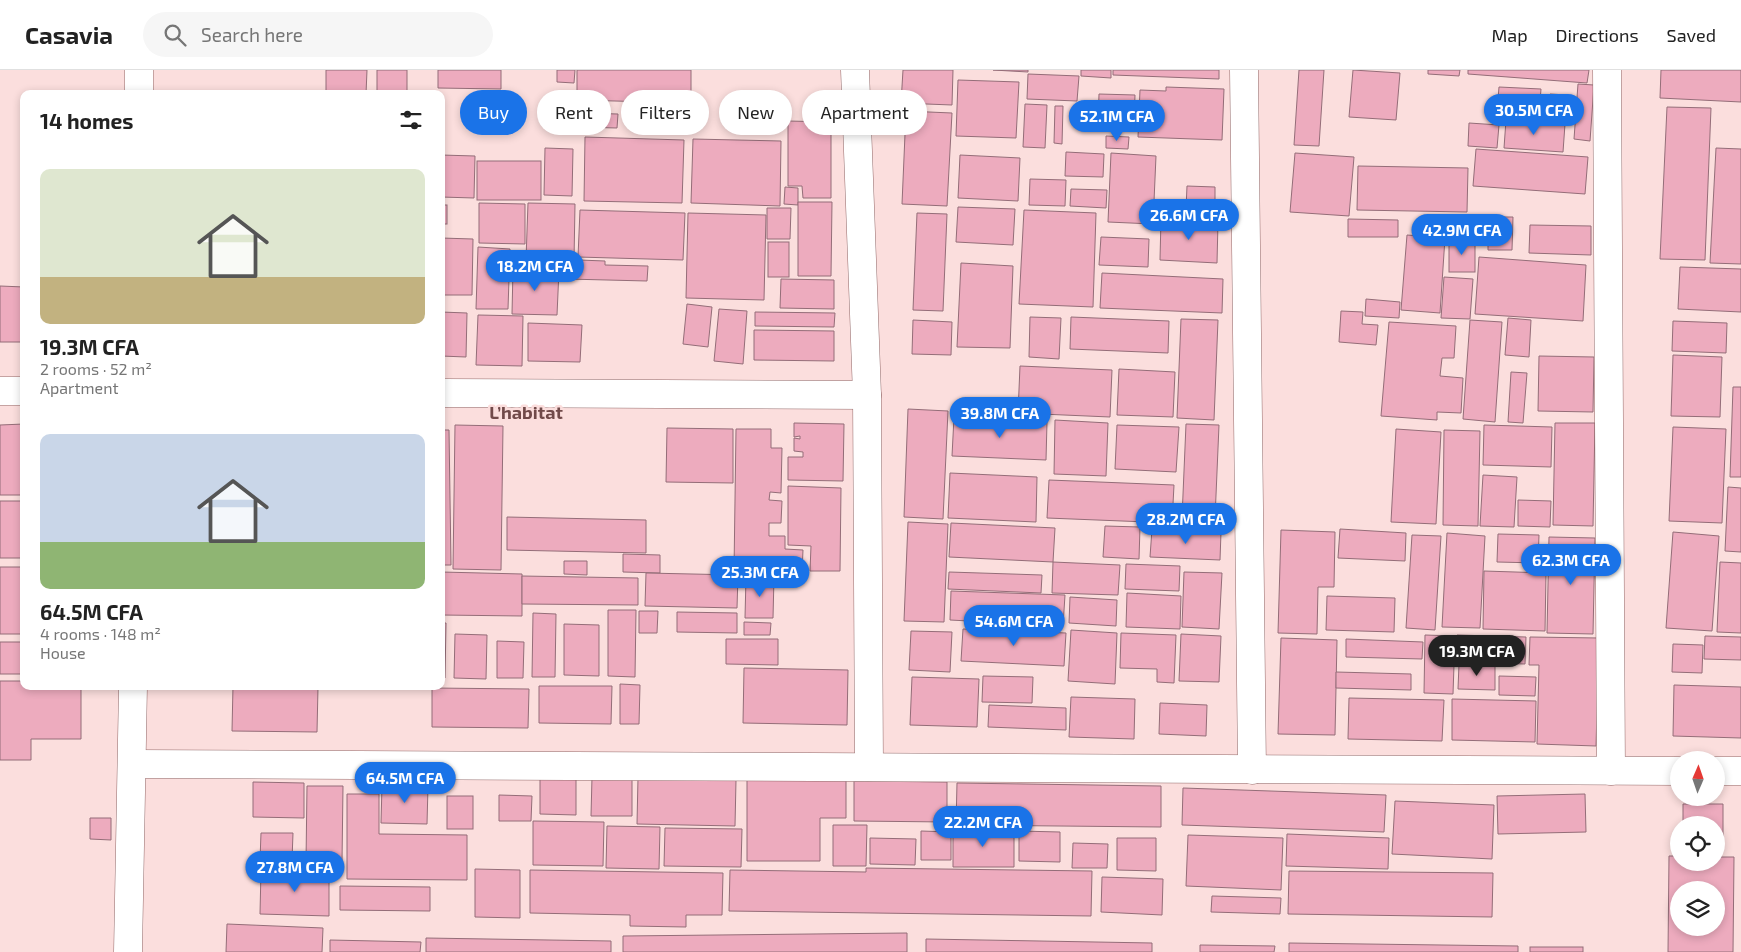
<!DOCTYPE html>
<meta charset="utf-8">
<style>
:root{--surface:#fff;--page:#f6f6f6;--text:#222;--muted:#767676;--line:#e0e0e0;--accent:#1a73e8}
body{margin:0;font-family:"Exo 2",sans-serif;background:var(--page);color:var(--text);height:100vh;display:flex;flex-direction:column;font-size:19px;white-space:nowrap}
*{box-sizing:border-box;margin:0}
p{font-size:16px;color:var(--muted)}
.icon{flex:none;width:28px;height:28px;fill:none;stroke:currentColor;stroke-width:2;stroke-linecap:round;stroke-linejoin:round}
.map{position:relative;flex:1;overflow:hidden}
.drawer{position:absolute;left:20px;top:20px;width:425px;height:600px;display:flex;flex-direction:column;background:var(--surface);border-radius:10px;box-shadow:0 2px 8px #0003}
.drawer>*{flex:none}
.guide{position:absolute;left:460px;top:20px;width:475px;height:45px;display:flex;gap:10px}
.needle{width:32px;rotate:2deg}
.buttons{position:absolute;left:1670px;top:681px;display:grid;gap:10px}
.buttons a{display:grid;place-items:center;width:55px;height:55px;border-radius:50%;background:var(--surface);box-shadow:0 2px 8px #0003;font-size:25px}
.price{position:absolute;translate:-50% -42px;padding:0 11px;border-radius:18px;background:var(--accent);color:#fff;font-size:16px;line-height:32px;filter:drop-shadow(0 1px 2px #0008)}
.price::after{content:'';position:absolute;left:50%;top:30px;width:15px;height:11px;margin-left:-8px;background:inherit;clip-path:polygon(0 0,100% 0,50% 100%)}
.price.on{background:#222;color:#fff}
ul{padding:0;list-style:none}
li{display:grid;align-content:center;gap:10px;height:265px;padding:0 20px}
li span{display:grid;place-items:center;height:155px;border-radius:10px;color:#555}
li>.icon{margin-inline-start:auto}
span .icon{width:90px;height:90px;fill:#fffc;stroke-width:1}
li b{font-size:21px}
h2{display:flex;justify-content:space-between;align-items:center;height:60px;padding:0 20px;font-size:21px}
.chip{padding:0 18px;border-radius:22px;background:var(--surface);box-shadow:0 2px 8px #0003;font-size:18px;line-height:45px}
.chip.on{background:var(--accent);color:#fff}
header{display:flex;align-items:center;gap:30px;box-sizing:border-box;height:70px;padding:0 25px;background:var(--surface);border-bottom:1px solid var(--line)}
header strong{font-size:24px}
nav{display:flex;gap:28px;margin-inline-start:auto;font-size:18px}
.search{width:350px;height:45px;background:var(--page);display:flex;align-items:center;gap:12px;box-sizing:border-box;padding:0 18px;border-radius:28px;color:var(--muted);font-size:19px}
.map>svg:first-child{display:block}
</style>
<header>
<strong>Casavia</strong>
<div class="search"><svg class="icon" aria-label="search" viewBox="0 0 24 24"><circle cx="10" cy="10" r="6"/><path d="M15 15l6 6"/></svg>Search here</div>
<nav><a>Map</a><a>Directions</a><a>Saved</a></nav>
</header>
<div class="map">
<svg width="1741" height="882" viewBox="0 0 1741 882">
<rect width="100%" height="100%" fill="#fbdedd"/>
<g fill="#edabbe" stroke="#946d78" fill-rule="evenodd">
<polygon points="326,0 367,0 366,24 326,24"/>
<rect x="377" y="0" width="30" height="24"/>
<polygon points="438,0 501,0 501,19 438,18"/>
<polygon points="557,0 575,0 574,13 557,12"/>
<polygon points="577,0 691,0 691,33 577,30"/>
<polygon points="903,0 953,0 952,35 901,33"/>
<polygon points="993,0 1028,0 1028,2"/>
<polygon points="1081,0 1111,0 1111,8 1081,6"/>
<polygon points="1113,0 1219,0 1219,9 1113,5"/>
<polygon points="1299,0 1324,0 1319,76 1294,75"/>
<polygon points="1353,0 1400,3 1396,50 1349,47"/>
<polygon points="1428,0 1460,0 1459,6 1428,4"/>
<polygon points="1468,0 1589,0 1587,13 1468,4"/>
<polygon points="1661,0 1741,0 1741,32 1660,28"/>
<polygon points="1028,4 1079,6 1077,31 1027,29"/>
<polygon points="958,10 1019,12 1016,68 956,66"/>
<polygon points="1578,14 1594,15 1590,71 1574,69"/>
<polygon points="1166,17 1224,19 1222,70 1138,67 1140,20 1166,21"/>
<polygon points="1499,17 1541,19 1539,44 1497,41"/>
<polygon points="1099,24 1135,25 1134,54 1098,53"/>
<polygon points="1550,24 1567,25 1565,42 1548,41"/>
<polygon points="1025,34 1047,35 1045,78 1023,77"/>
<polygon points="1055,36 1063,36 1062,74 1054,73"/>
<polygon points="1667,37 1711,38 1705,190 1660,189"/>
<polygon points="906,41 952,43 947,136 902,134"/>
<polygon points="633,42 697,43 697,57 633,55"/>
<polygon points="580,43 618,44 617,58 579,57"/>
<polygon points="1506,50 1565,54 1563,82 1504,78"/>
<polygon points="788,51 831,52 831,128 803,128 802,116 788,116"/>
<polygon points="1469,53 1499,55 1497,78 1468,76"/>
<polygon points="1106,66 1129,67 1128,79 1106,78"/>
<polygon points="585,67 684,70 682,133 584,131"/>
<polygon points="693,69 781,71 780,136 691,133"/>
<polygon points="545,78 573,79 572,126 544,125"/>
<polygon points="1716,78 1741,79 1741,194 1710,193"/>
<polygon points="1476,79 1588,87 1585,124 1473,116"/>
<polygon points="1066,82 1104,84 1103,107 1065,106"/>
<polygon points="1111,83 1156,86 1153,154 1108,152"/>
<polygon points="1295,83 1354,87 1349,146 1290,142"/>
<polygon points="441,85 475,86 474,128 441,127"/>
<polygon points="960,85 1020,88 1018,131 958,128"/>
<rect x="477" y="91" width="64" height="39"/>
<polygon points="1358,96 1468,98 1467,142 1357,140"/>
<polygon points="1030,109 1066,110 1065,136 1029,135"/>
<polygon points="1187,116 1215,117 1215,140 1186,139"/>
<polygon points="785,117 798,118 798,135 784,134"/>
<polygon points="1071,119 1107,120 1106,138 1070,136"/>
<polygon points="798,132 832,132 831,206 798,206"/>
<polygon points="479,133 525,134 525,174 479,173"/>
<polygon points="528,133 575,134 574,191 526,190"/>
<rect x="441" y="135" width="6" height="19"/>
<polygon points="958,137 1015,139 1013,175 956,172"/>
<polygon points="767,138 791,138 790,169 767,169"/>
<polygon points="580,140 685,143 683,190 578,187"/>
<polygon points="1024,140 1096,143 1093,237 1019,234"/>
<polygon points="688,143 766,145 764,230 686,228"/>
<polygon points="917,143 947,144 943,241 913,240"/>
<polygon points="1452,146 1475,147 1474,161 1452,161"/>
<polygon points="1488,147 1513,147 1512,180 1488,180"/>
<polygon points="1161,149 1218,152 1217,193 1160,190"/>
<polygon points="1348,149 1398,150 1398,167 1348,167"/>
<polygon points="1530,155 1591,156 1591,185 1529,183"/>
<polygon points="1407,165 1445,168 1440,243 1401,240"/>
<polygon points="1101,167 1149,169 1148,197 1099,195"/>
<polygon points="441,168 473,169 472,225 441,225"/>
<rect x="1449" y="170" width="26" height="32"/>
<rect x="768" y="172" width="21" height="35"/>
<polygon points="478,177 510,179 508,239 476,239"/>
<polygon points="1479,187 1586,195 1583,251 1475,244"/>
<polygon points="579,190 605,191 605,195 648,196 647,211 567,209 568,194 579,194"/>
<polygon points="961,193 1013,196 1010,278 957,277"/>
<polygon points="1680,197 1741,199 1741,242 1678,239"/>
<polygon points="513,199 559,200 557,245 512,244"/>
<polygon points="1102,203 1223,209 1222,243 1100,238"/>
<polygon points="1444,207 1473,209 1470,249 1441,248"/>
<polygon points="781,209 834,210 834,239 780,238"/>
<polygon points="0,216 24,217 24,272 0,272"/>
<polygon points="1366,229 1400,232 1399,248 1365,246"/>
<polygon points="687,234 712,237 708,277 683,274"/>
<polygon points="719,239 747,241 743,294 714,291"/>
<polygon points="1341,241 1363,242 1362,254 1378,255 1376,275 1339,272"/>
<polygon points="441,242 467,243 466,287 441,286"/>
<polygon points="755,242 835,243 834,257 755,256"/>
<polygon points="478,245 523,246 522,296 476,295"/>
<polygon points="1030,247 1061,248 1059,289 1029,287"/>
<polygon points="1071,247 1169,251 1168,283 1070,279"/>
<polygon points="1508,248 1531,250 1529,287 1505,285"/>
<polygon points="1181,249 1218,250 1214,350 1177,348"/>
<polygon points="913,250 952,252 951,285 912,284"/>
<polygon points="1470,250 1502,252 1495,352 1463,349"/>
<polygon points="1673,251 1727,253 1726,283 1672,281"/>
<polygon points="1389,252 1456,256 1454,288 1442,288 1440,306 1463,308 1461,343 1437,342 1437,350 1381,346"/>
<polygon points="528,253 582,255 580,292 528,291"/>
<polygon points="754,260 834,261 834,291 754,290"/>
<polygon points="1673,285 1722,287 1720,347 1671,346"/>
<polygon points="1539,286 1594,287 1593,342 1538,341"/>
<polygon points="1020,296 1112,300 1110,347 1018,343"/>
<polygon points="1119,299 1175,302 1173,347 1117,345"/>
<polygon points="1511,302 1527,303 1523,353 1508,352"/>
<polygon points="1733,317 1741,317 1741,407 1730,407"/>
<polygon points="908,339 948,341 943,449 904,447"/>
<polygon points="954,347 1047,352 1046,390 952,386"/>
<polygon points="1055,350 1108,353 1106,406 1054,404"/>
<polygon points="794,353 844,354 843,411 788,410 788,387 803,387 803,382 794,381 794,368 800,369 800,366 794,367"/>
<polygon points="1555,353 1595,353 1593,456 1553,455"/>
<polygon points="24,354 24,425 0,425 0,355"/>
<polygon points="1186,354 1219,355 1215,449 1182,448"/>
<polygon points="455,355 503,356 501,500 453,499"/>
<polygon points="1117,355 1179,357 1176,402 1115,399"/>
<polygon points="1484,355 1552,357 1551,397 1483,395"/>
<polygon points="1673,357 1726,359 1722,453 1669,451"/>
<polygon points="667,358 733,359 733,413 666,412"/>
<polygon points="736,359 771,359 771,378 782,378 781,423 770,422 769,430 782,431 781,453 769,453 769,466 785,466 785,479 803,480 802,502 734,501"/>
<polygon points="1396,359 1441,362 1436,454 1391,452"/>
<polygon points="441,360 449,360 451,495 441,495"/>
<polygon points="1444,360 1480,361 1478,456 1443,455"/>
<polygon points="950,403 1037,407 1036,452 948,448"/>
<polygon points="1483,405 1517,407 1514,457 1480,456"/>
<polygon points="1049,410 1174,415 1172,453 1047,448"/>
<polygon points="788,416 841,418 840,501 810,501 811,476 788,475"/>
<polygon points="1728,417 1741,418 1741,482 1725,481"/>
<polygon points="1518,430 1551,431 1550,457 1518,456"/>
<rect x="0" y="431" width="24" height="57"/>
<polygon points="507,447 646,450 646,483 507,480"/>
<polygon points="908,452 948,454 944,552 904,551"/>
<polygon points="951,453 1055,458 1053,492 949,487"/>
<polygon points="1105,456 1140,457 1139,489 1103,487"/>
<polygon points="1152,459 1221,462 1220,490 1150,487"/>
<polygon points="1340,459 1406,463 1405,491 1338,488"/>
<polygon points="1281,460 1335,462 1334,517 1318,517 1317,564 1278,563"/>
<polygon points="1673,462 1719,466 1712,561 1666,558"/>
<polygon points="1447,463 1485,466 1480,558 1442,557"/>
<polygon points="1498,464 1539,465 1538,493 1497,492"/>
<polygon points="1412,465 1441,466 1435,560 1406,558"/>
<polygon points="1549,467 1595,468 1593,564 1547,563"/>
<polygon points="623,484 660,485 660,503 623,502"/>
<polygon points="564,491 587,491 587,505 564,504"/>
<polygon points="1053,492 1120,495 1118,525 1052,523"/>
<polygon points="1720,492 1741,493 1741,563 1717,562"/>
<polygon points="1126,494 1180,496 1179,521 1125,519"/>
<rect x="0" y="497" width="24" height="67"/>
<polygon points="1484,501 1546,503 1545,561 1483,559"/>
<polygon points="441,502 522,504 522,546 441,545"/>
<polygon points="949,502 1042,505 1041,523 948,519"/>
<polygon points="1184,502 1222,503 1219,559 1182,557"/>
<polygon points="646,503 738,505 737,538 645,536"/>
<polygon points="522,506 638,508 638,535 522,534"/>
<polygon points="746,507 774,507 773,548 745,548"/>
<polygon points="951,521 1065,525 1063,556 950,550"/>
<polygon points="1127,523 1181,526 1180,559 1126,557"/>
<polygon points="1327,526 1395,528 1394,562 1326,560"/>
<polygon points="1070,527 1117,530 1116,556 1069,553"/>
<polygon points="608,540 636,540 635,607 608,606"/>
<polygon points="639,541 658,541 657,563 639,563"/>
<polygon points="677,542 737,543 737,563 677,562"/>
<polygon points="533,543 556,544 555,607 532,607"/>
<polygon points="744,552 771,553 770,565 744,565"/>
<polygon points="441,553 446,553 445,608 441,608"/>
<polygon points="564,554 599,555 599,606 564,605"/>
<polygon points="963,559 1066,563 1064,596 961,591"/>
<polygon points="1071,560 1117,563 1115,614 1068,611"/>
<polygon points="911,561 952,562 950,602 909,600"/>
<polygon points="1121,563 1176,565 1174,613 1157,612 1157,599 1120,598"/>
<polygon points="455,564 487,565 486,609 454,608"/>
<polygon points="1181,564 1221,566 1219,612 1179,611"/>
<polygon points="1425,565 1455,566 1453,624 1424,623"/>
<polygon points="1457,565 1526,567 1525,594 1457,592"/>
<polygon points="1705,566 1741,567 1741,590 1704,589"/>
<polygon points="1530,567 1599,568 1596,676 1537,674 1539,595 1529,595"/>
<polygon points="1281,568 1337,570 1335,665 1278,664"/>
<polygon points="726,569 778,569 778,595 726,594"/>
<polygon points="1346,569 1423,572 1422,589 1346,587"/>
<polygon points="497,571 524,572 523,608 497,608"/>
<rect x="0" y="572" width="24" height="32"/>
<polygon points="1673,574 1703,575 1702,603 1672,602"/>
<polygon points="1459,594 1495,594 1495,620 1458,619"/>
<polygon points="744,598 848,600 847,655 743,653"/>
<polygon points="1336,602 1411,604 1411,620 1336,618"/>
<polygon points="983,606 1033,607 1032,633 982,632"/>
<polygon points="1499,606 1536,607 1535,626 1499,625"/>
<polygon points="912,607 979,609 977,657 910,655"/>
<polygon points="0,611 24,611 24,616 81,616 81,669 31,669 31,690 0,690"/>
<polygon points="620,614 640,615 639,654 620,654"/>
<polygon points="1674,615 1741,617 1741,668 1673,666"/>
<polygon points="233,616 318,617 317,662 232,661"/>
<polygon points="539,616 612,616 611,654 539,653"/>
<polygon points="432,618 529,619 528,658 432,657"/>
<polygon points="1071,627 1135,629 1134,669 1069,667"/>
<polygon points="1349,628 1444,630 1442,671 1348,669"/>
<polygon points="1452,629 1536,631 1535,672 1452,670"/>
<polygon points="1160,633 1207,635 1206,666 1159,664"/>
<polygon points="989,635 1066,638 1066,660 988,657"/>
<polygon points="540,704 576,705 576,745 540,744"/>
<polygon points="592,707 632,708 632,746 591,746"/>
<polygon points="747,707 846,708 846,748 820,748 820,791 747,791"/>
<polygon points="638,708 736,710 735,756 637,754"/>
<polygon points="854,711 947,712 947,752 854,751"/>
<polygon points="253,712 304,713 304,748 253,747"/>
<polygon points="957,713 1161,716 1161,757 956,755"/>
<polygon points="382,715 428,716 427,754 381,753"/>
<polygon points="307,716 343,716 342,792 306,792"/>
<polygon points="1183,718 1386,725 1384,762 1182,755"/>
<polygon points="347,724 379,724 379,764 467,765 467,810 347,809"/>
<polygon points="1585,724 1586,762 1498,764 1497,726"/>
<polygon points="499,725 532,726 531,751 499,751"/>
<rect x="447" y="726" width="26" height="33"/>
<polygon points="1395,731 1494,735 1492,789 1392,784"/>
<polygon points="1683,734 1723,734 1723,770 1716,769 1716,755 1683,755"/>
<polygon points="90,748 111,748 111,770 90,769"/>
<polygon points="533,751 604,752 603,796 533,795"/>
<polygon points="833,755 867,755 866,796 833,796"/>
<polygon points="607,756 660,757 659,799 606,798"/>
<polygon points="665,758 742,759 741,797 664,796"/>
<polygon points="953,758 1014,759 1014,797 953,797"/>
<polygon points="921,761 951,762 951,790 921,790"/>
<polygon points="1019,761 1060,762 1060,792 1019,791"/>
<polygon points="261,763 293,763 292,790 260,790"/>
<polygon points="1287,764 1389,768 1388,799 1286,796"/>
<polygon points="1188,765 1283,768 1281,820 1186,816"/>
<polygon points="870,768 916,769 915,795 870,794"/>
<polygon points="1117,768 1156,768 1156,801 1117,800"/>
<polygon points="1073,773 1108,774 1107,798 1072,798"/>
<path d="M1669 786H1679V792H1716V787H1734L1733 882H1668ZM1679 820H1716V858H1679Z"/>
<polygon points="866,798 1092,801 1091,846 729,841 730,800 866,802"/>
<polygon points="475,799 520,800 520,848 475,847"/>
<polygon points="261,800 329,802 329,846 260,844"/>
<polygon points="530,800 723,803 722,845 686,845 686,857 630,856 630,845 530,843"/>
<polygon points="1289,801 1493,803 1492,847 1288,844"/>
<polygon points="1102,807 1163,809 1162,845 1101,842"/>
<polygon points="340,816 430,817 430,841 340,840"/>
<polygon points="1212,826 1281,828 1280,844 1211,842"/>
<polygon points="227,854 323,858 322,882 226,882"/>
<polygon points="907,863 907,882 623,882 623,866"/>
<polygon points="426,868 611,871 611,882 426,882"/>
<polygon points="926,869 1152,873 1152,882 926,882"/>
<polygon points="330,870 421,872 420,882 330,882"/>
<polygon points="1289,873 1518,876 1518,882 1289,882"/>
<polygon points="1200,875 1275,876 1274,882 1200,882"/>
<rect x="1530" y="877" width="53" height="5"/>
</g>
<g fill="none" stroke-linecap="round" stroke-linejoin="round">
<g stroke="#926969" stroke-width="29">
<g id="minor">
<polyline points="855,0 867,325 869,697"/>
<polyline points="1244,0 1252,700"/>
<polyline points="1607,0 1611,701"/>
<polyline points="139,24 139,0"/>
<polyline points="0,321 24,321"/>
<polyline points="441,323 867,325"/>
<polyline points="133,694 1679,701"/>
<polyline points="1716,701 1741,701"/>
<polyline points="128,882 133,616"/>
</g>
</g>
<use href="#minor" stroke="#fff" stroke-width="28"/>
</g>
<g text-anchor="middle" stroke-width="5" stroke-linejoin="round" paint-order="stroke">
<g font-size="18" font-weight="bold" fill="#714a4a" stroke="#fbdedd">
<text x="526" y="349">L’habitat</text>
</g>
</g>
</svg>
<div class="buttons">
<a><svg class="needle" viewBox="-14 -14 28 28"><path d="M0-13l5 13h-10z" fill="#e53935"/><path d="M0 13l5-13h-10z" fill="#767676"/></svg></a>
<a><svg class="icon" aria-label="locate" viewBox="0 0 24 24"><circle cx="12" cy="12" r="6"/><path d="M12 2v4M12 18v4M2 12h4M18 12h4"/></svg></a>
<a><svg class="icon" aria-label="layers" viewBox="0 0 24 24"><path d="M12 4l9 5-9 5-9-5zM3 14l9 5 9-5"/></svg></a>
</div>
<b class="price" style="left:1534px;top:66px">30.5M CFA</b>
<b class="price" style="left:1117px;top:72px">52.1M CFA</b>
<b class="price" style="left:1189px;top:171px">26.6M CFA</b>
<b class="price" style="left:1462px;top:186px">42.9M CFA</b>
<b class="price" style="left:535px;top:222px">18.2M CFA</b>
<b class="price" style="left:1000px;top:369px">39.8M CFA</b>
<b class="price" style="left:1186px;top:475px">28.2M CFA</b>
<b class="price" style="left:1571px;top:516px">62.3M CFA</b>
<b class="price" style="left:760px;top:528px">25.3M CFA</b>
<b class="price" style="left:1014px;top:577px">54.6M CFA</b>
<b class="price on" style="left:1477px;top:607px">19.3M CFA</b>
<b class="price" style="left:405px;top:734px">64.5M CFA</b>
<b class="price" style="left:983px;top:778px">22.2M CFA</b>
<b class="price" style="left:295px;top:823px">27.8M CFA</b>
<div class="guide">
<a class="chip on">Buy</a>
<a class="chip">Rent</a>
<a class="chip">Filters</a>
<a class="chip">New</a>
<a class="chip">Apartment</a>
</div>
<section class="drawer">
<h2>14 homes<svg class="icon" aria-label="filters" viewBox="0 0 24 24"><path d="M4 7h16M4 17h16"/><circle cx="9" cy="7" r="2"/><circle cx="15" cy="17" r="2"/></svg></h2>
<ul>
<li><span style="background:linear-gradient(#dfe7d0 70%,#c2b280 0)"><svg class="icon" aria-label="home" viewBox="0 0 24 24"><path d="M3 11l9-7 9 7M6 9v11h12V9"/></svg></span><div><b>19.3M CFA</b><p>2 rooms · 52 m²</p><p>Apartment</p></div></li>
<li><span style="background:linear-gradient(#c9d6e8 70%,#8fb573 0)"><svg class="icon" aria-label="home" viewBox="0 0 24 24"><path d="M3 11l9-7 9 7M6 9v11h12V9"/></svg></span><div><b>64.5M CFA</b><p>4 rooms · 148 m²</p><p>House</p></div></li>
</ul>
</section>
</div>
